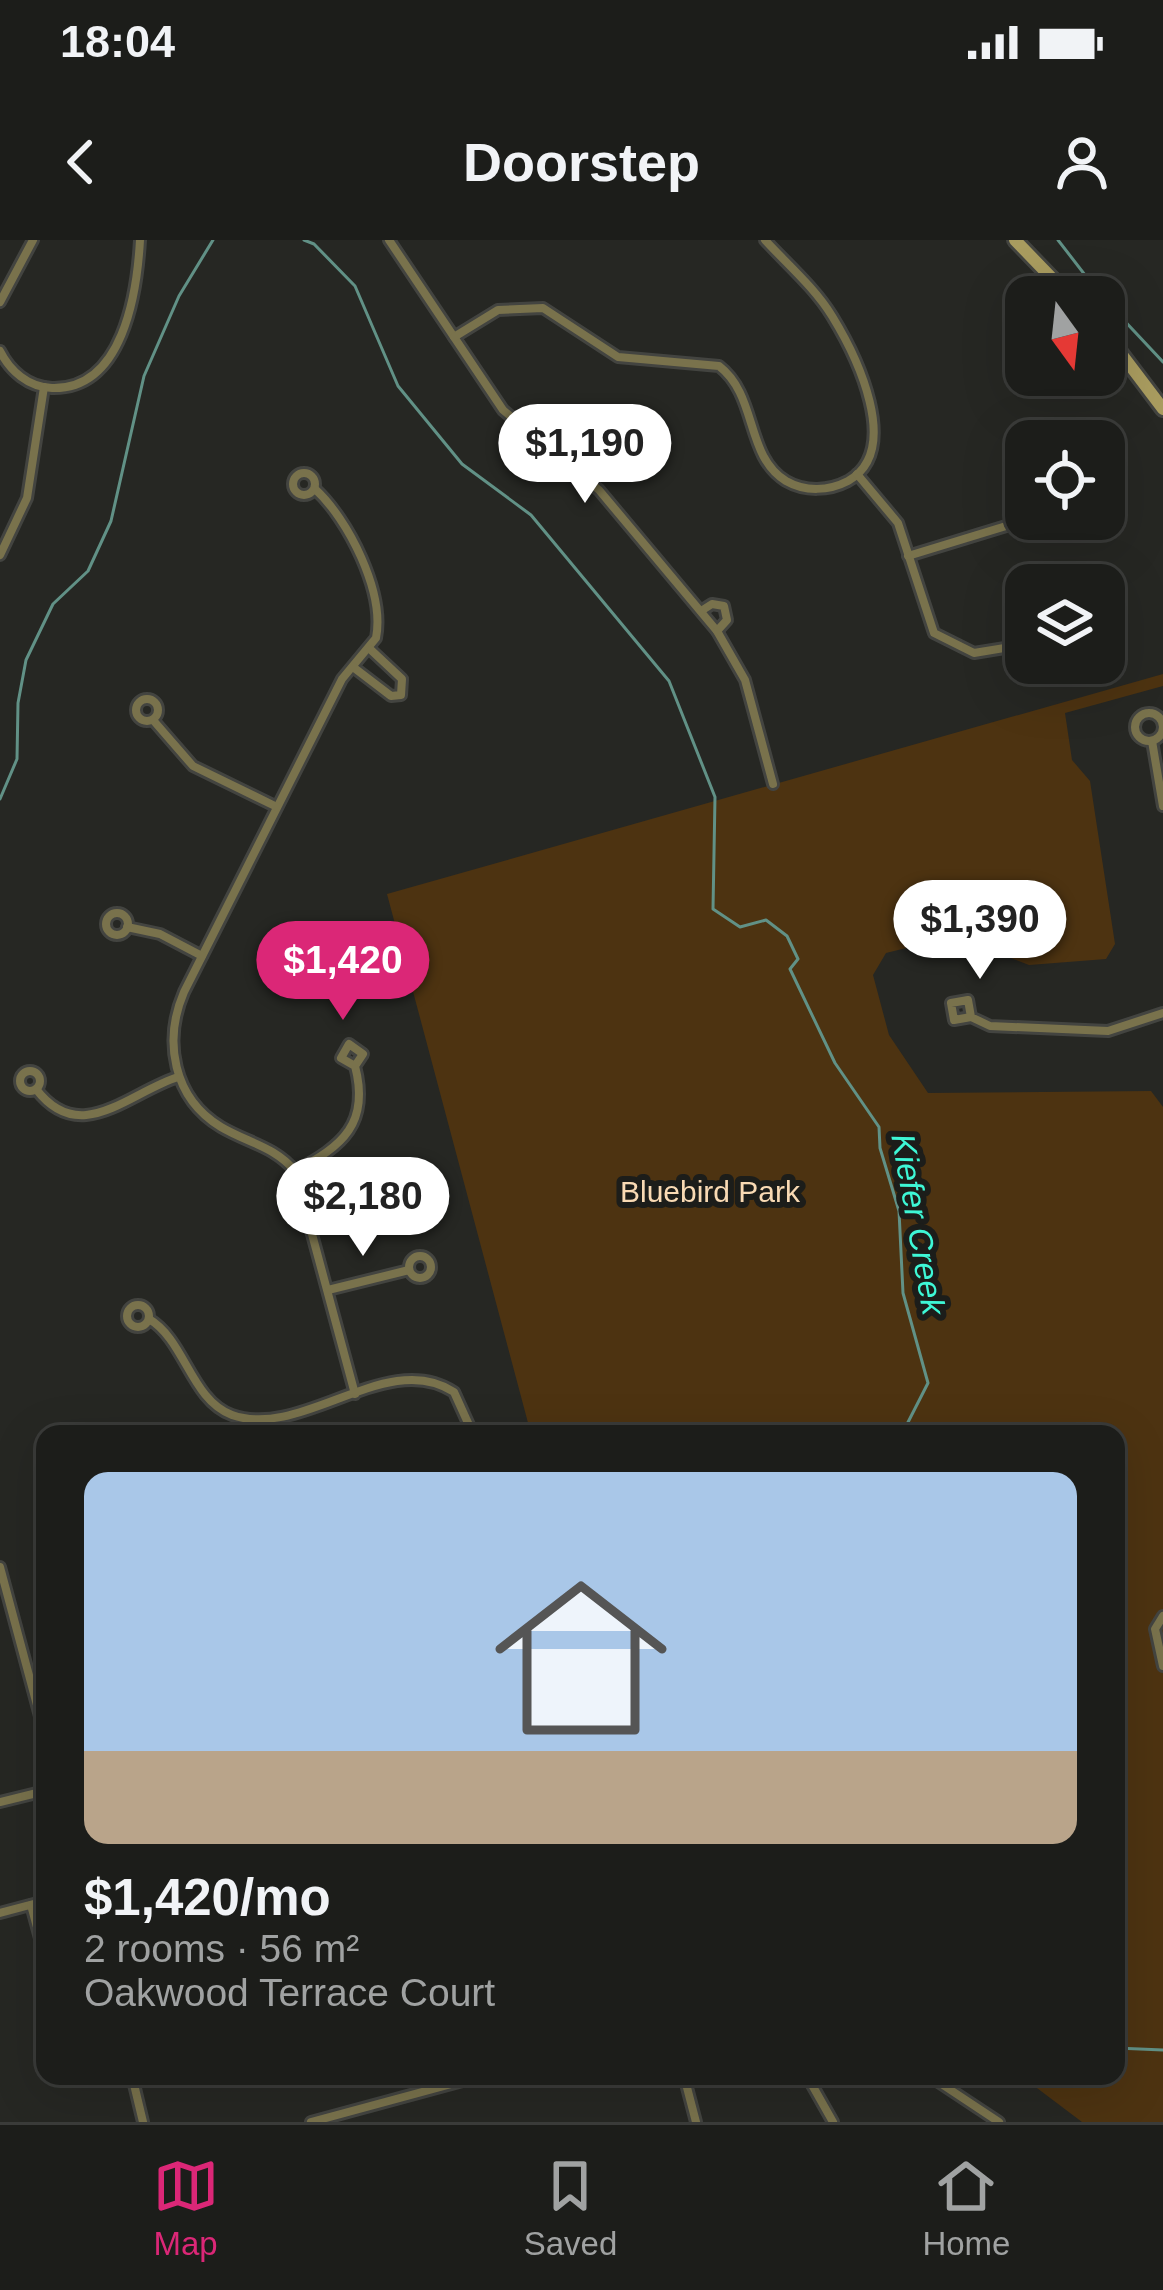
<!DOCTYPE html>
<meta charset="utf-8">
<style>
:root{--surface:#1c1d1a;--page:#252623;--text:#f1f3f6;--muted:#a0a2a2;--line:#3a3b39;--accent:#db2777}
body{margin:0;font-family:Helvetica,sans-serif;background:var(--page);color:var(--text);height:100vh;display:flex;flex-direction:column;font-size:45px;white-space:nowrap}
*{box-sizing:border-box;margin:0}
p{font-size:39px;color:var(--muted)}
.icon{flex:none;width:66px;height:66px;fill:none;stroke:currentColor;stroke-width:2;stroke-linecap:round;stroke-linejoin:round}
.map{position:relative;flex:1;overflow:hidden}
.drawer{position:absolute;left:36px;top:1185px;width:1089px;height:660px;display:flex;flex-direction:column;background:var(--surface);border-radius:24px;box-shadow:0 12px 48px #0002,0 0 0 3px var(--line)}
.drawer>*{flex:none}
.needle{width:78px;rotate:165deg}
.tools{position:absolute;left:1005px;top:36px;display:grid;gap:24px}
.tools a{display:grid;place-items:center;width:120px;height:120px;border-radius:24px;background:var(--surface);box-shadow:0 12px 48px #0002,0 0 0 3px var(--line);font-size:60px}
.price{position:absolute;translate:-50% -102px;padding:0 27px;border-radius:42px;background:#fff;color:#222;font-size:39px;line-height:78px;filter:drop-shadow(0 3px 6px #0008)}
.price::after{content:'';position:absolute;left:50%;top:72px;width:36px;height:27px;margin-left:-18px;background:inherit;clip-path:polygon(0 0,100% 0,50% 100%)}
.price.active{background:var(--accent);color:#fff}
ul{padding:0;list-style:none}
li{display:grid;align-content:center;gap:24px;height:636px;padding:0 48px}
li+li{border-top:3px solid var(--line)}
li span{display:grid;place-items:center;height:372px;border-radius:24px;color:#555}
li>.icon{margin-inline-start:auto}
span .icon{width:216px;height:216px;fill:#fffc;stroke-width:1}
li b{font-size:51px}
.status{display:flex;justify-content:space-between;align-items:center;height:84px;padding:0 60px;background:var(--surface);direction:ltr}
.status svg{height:33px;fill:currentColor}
header{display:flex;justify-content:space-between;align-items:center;height:156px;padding:0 48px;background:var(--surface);font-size:54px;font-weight:800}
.tab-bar{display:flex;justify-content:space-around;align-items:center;height:168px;border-top:3px solid var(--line);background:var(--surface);font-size:33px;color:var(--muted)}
.tab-bar a{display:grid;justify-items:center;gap:6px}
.tab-bar .active{color:var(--accent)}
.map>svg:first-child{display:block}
</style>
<div class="status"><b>18:04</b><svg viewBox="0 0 49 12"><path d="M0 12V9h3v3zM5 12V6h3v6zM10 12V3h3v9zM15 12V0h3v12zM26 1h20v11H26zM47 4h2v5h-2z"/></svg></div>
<header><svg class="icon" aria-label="back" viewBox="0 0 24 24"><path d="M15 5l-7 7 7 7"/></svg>Doorstep<svg class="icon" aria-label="person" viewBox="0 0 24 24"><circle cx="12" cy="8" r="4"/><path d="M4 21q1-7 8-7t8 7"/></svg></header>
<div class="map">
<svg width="1163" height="1882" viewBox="0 0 1163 1882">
<rect width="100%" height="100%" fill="#262723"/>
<polygon fill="#4d3311" points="1163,434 1163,446 1065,473 1072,520 1090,541 1115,704 1106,719 1029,725 955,696 886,713 873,735 889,795 928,853 1151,851 1163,867 1163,1882 1082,1882 1021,1836 1116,1836 1116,1194 531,1194 387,654"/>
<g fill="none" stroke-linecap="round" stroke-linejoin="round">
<g stroke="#619186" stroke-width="3">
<polyline points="304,0 314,4 355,46 398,146 462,224 531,275 669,441 715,557 713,669 740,687 766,680 787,696 798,719 790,729 835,823 879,887 880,908 899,971 903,1053 928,1143 902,1194"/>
<polyline points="1058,0 1102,57"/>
<polyline points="1104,59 1163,122"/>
<polyline points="0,559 17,519 18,463 26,420 53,364 88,331 111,281 144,136 179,56 213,0"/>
<polyline points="1116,1808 1163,1810"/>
</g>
<g stroke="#434440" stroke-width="14">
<g id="street">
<polyline points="389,0 503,170 599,250 717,391 745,440 773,544"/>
<polyline points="0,62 33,0"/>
<path d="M454 97 498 70 543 68 618 117 719 126C758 156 745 216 786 241 805 252 829 251 848 241 903 210 856 115 832 76 815 48 787 24 765 0"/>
<path d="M0 111C10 131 28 147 52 148 123 150 137 53 140 0"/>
<circle cx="304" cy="244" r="11"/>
<polyline points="857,234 898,283 934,393 974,413 1023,405"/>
<path d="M315 249C348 279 385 352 376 398L342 439 184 752C163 801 173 858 221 887 248 903 274 906 295 931L355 1154"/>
<polyline points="0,315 27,258 44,147"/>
<polyline points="908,316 1029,279"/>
<polyline points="701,371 712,364 724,366 727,380 717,391"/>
<polyline points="1026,395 1026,410"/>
<polyline points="353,427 391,456 401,455 402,439 371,410"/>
<circle cx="147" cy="470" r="11"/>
<circle cx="1149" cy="487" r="14"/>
<polyline points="153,480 193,526 277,567"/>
<polyline points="1152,501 1163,566"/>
<circle cx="117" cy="684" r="11"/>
<polyline points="127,687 160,694 202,716"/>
<polyline points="971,777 968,760 951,763 954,780 971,777 990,786 1108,791 1163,773"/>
<circle cx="30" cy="841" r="10"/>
<path d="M36 849C80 907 128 853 178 837"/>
<path d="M295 931C343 906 370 883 355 826L363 814 349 804 341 818 355 826"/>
<circle cx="420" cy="1027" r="11"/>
<polyline points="328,1050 409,1030"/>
<circle cx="138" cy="1076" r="11"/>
<path d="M149 1079C185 1100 191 1160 232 1175 303 1200 387 1108 454 1152L473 1194"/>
<polyline points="0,1327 45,1495"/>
<polyline points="1163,1376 1155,1389 1163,1426"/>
<polyline points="0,1562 45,1551"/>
<polyline points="31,1665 45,1717"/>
<polyline points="0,1673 45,1661"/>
<polyline points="132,1836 143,1882"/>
<polyline points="684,1836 696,1882"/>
<polyline points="807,1836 833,1882"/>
<polyline points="934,1839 999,1882"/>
<polyline points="311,1882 481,1836"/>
</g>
</g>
<g stroke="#434440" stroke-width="18">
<g id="secondary">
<polyline points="1015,0 1070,57"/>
<polyline points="1104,91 1163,169"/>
</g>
</g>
<use href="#street" stroke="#79724c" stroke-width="8"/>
<use href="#secondary" stroke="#a99c5f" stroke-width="12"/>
</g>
<g text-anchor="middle" stroke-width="12" stroke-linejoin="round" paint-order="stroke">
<g font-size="30" fill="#f9dab4" stroke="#1c1d1a">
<text x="710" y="962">Bluebird Park</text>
</g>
<g font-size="33" font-style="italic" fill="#3ef7d6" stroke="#1c1d1a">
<text transform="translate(919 984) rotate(80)" y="12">Kiefer Creek</text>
</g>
</g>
</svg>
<div class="tools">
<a><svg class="needle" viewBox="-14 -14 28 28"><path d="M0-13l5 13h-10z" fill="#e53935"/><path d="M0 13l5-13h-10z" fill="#a0a2a2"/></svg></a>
<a><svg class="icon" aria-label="locate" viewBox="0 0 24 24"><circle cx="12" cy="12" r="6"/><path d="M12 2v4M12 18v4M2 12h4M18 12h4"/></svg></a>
<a><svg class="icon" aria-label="layers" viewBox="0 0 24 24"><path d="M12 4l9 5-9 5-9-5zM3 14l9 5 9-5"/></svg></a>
</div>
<b class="price" style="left:585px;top:266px">$1,190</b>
<b class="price" style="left:980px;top:742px">$1,390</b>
<b class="price active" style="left:343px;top:783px">$1,420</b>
<b class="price" style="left:363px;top:1019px">$2,180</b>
<section class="drawer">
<ul>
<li><span style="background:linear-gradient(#a9c7e8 75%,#b9a48a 0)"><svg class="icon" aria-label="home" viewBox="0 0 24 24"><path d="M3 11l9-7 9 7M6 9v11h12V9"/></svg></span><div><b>$1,420/mo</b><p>2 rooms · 56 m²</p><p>Oakwood Terrace Court</p></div></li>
</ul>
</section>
</div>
<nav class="tab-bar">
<a class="active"><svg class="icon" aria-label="map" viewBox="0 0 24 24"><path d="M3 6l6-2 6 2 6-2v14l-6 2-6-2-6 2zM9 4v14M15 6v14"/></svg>Map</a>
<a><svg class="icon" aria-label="saved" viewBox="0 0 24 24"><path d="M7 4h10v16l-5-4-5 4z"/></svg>Saved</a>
<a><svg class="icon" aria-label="home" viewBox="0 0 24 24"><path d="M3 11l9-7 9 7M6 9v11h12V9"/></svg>Home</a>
</nav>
